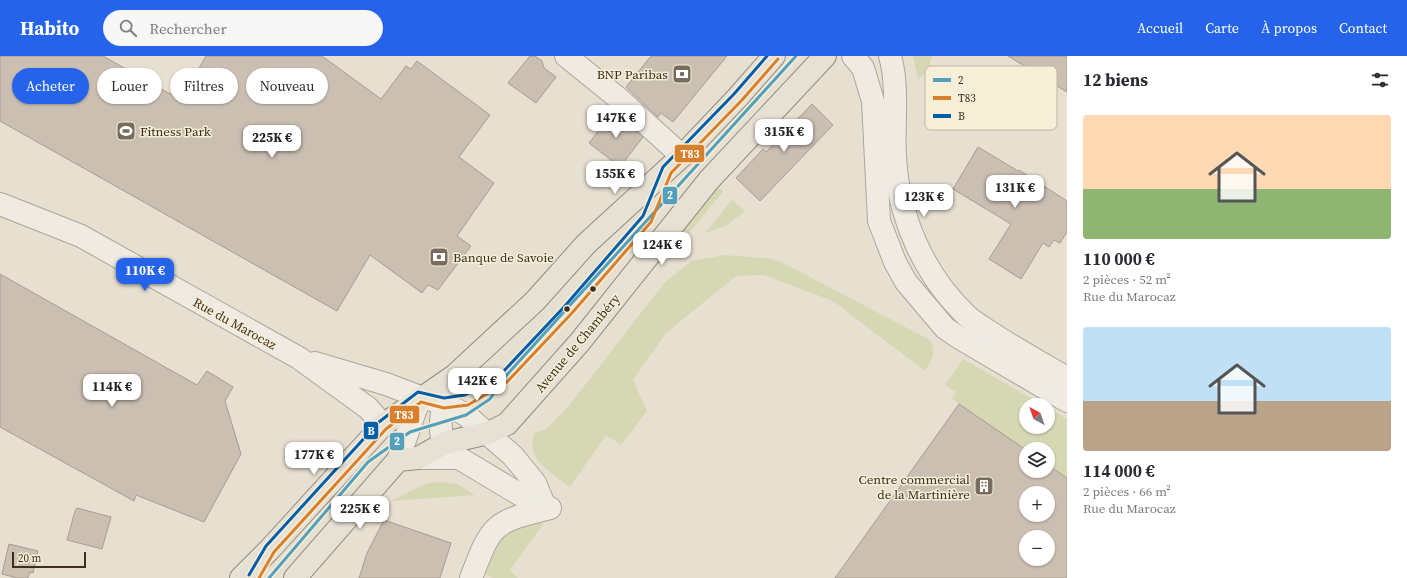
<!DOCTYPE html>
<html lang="fr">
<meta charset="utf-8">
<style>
:root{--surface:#fff;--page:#f7f7f7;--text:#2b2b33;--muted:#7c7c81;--accent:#2563eb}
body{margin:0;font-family:"Source Serif 4",serif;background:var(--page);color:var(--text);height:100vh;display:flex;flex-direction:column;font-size:15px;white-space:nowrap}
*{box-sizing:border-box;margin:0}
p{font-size:13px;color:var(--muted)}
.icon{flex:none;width:22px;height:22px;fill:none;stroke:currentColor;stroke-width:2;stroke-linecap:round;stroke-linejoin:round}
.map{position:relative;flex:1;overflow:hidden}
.side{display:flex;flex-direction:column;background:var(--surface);width:340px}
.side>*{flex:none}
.top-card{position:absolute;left:12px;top:12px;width:380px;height:36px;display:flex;gap:8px}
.needle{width:26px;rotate:320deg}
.tools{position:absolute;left:1019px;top:342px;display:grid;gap:8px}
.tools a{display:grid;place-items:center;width:36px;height:36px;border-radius:50%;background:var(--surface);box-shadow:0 1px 3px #0004;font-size:20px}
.scale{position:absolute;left:12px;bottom:10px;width:74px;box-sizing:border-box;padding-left:4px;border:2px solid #3d2e20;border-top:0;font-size:11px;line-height:14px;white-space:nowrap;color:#3d2e20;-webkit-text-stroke:3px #f7eed8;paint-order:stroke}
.price{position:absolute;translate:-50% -34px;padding:0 9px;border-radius:8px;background:#fff;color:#222;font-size:13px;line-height:26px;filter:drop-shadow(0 1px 2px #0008)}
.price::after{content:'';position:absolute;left:50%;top:24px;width:12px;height:9px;margin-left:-6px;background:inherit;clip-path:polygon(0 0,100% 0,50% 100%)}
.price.active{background:var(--accent);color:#fff}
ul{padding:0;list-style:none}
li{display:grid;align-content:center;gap:8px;height:212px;padding:0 16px}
li span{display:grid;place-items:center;height:124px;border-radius:4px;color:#555}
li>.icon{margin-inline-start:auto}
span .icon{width:72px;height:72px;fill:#fffc;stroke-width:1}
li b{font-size:17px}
h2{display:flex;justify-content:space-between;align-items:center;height:48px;padding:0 16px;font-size:17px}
.chip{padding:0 14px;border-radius:18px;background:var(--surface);box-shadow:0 1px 3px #0004;font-size:14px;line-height:36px}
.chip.active{background:var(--accent);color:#fff}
header{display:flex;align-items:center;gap:24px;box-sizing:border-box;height:56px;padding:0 20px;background:var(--accent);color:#fff}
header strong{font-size:19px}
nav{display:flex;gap:22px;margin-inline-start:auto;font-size:14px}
.search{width:280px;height:36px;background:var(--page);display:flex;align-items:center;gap:10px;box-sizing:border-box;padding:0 14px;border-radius:22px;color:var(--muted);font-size:15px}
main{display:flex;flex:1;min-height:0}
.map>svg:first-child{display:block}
</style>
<header>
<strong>Habito</strong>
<div class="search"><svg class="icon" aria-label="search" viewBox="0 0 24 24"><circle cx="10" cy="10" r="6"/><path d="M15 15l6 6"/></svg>Rechercher</div>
<nav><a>Accueil</a><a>Carte</a><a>À propos</a><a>Contact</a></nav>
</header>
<main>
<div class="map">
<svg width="1067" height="522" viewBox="0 0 1067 522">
<rect width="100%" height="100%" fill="#e7e0d1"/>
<g fill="#d6d7b3">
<polygon points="913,0 932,0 928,14 918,24"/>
<polygon points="716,129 723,135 686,181 672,184"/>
<polygon points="732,144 745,155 726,170 705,177"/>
<path d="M725 199 773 203 789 210 930 284C937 296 932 304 925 315L833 245 764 219 736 220 666 277 633 324 647 355 621 389 606 379 570 431C553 419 523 401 535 377L546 373 568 351 665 226 691 205Z"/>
<polygon points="963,303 1043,349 1026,349 1026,371 1048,371 1048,352 1067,363 1067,422 1048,409 1048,393 1026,394 952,343 956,336 945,329"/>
<polygon points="441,426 457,428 475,439 391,445 427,427"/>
<path d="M544 467 510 514 518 522H492L483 515C491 499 500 474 519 468 526 466 536 467 544 467Z"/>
</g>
<g fill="#cbbfb2" stroke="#a89c90" fill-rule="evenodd">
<polygon points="0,0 103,0 181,44 206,0 322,0 381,43 406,10 411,13 417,5 490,59 459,101 494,127 457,180 471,190 438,234 428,229 422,237 370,199 337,255 0,65"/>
<polygon points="530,0 535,0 542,5 544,12 556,21 536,47 508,27"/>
<polygon points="651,0 727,0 673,66 661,57 658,61 626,31"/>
<polygon points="1008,0 1067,0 1067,36"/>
<polygon points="812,48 833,69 760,145 736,122 763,93 766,96"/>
<polygon points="614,55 643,81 620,111 589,87"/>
<polygon points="978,91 1018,115 1019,114 1067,145 1067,176 1060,187 1054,184 1049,191 1043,187 1021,223 989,203 1011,168 953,133"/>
<polygon points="0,218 197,329 207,315 233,331 225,345 241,398 204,466 136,439 134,445 0,371"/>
<path d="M959 348 1026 394V415H1048V409L1067 422V522H835ZM1026 437H1048V459H1026ZM1026 481H1048V503H1026Z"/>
<polygon points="77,452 111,461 102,493 67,484 75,455"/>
<polygon points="384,464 451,487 440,522 359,522 367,497"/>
<polygon points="9,488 38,495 33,517 30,516 28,522 17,522 2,518"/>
</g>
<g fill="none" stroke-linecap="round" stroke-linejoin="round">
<g stroke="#ada599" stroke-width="24">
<g id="minor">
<polyline points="566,0 618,42 682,100"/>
<polyline points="853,0 863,12 873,45 879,165 895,206 906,226 945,272 958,281 1067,345"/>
<path d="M890 0C899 32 893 67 895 100 898 160 923 218 967 260 976 268 989 275 999 282 1022 296 1044 309 1067 322"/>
<polyline points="0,148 81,180 299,302 368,352 383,369"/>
<polyline points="315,307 386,328 420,341 444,347 466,359 513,400 535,427 542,444"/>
<path d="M448 334C443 350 437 371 444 387 447 392 454 397 458 401"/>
<polyline points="418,402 459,402 524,441 542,444"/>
<polyline points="398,404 420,341"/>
<path d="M471 522C492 467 493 466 550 452"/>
</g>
</g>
<g stroke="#928b80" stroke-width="24">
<g id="major">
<polyline points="241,522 270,493 383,369 454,320 535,245 586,188 682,100 738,41 774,0"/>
<polyline points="295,522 398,404 418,402 445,387 488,377 507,368 579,287 709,124 825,0"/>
</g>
</g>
<use href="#minor" stroke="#efebe3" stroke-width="22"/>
<use href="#major" stroke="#e6e1d4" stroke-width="22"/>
<g stroke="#f7eed8" stroke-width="6">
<polyline id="bus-1" points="269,522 368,406 410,376 466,359 490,343 504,322 796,0"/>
</g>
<g stroke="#f7eed8" stroke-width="6">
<polyline id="bus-2" points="259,522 274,496 386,373 421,346 444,352 468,349 507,326 572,257 651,166 671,117 742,44 778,3"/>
</g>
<g stroke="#f7eed8" stroke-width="6">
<polyline id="bus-3" points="249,519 266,490 379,366 418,336 444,342 465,339 501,318 564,251 643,160 663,111 734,38 767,0"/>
</g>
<use href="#bus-1" stroke="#52a0be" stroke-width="3"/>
<use href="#bus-2" stroke="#d8802d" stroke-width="3"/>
<use href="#bus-3" stroke="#005eab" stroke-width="3"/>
</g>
<defs>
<g id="bank-square" transform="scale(1)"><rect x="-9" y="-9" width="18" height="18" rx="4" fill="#786c5e" stroke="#f7eed8"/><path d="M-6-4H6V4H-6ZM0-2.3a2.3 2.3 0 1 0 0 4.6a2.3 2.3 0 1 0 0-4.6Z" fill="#fff"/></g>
<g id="stadium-square" transform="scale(1)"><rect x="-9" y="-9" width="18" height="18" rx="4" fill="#786c5e" stroke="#f7eed8"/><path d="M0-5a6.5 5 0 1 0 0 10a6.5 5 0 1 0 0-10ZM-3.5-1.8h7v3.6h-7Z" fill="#fff"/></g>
<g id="building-square" transform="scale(1)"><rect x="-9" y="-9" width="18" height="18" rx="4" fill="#786c5e" stroke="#f7eed8"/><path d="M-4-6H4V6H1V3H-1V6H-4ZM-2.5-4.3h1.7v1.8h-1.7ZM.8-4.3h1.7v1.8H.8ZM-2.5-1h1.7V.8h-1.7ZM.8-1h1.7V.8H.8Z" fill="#fff"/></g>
</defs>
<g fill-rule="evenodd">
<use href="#bank-square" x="682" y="18"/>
<use href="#stadium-square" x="126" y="75"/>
<use href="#bank-square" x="439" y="201"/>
<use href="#building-square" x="984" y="430"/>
</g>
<g fill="#3d2e20" stroke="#f7eed8" stroke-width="1.5">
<circle cx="593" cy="233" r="3.5"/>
<circle cx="567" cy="253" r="3.5"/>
</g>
<g text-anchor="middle" stroke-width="3" stroke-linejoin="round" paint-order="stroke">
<g font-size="13" fill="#3d2e20" stroke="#f7eed8" text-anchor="end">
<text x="668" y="23">BNP Paribas</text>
<text x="140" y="80" text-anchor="start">Fitness Park</text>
<text x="453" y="206" text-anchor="start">Banque de Savoie</text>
<text x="970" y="428">Centre commercial<tspan x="970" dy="15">de la Martinière</tspan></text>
</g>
<g font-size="13" fill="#3d2e20" stroke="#f7eed8">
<text transform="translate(235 267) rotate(29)" y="5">Rue du Marocaz</text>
<text transform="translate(577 287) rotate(-50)" y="5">Avenue de Chambéry</text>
</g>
</g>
<rect x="925" y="10" width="132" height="64" rx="6" fill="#f7eed8" stroke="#bfb4a1" stroke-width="1"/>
<rect x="933" y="22" width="18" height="4" fill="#52a0be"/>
<rect x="933" y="40" width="18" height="4" fill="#d8802d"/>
<rect x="933" y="58" width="18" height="4" fill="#005eab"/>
<g font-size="11" fill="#3d2e20">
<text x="958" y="28">2</text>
<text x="958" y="46">T83</text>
<text x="958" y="64">B</text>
</g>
<g stroke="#f7eed8" stroke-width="1.5">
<rect x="674" y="88" width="31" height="19" rx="4" fill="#d8802d"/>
<rect x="662" y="130" width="16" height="19" rx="4" fill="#52a0be"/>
<rect x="389" y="349" width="31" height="19" rx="4" fill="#d8802d"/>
<rect x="363" y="365" width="16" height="19" rx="4" fill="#005eab"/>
<rect x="389" y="376" width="16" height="19" rx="4" fill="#52a0be"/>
</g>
<g font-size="11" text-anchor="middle" font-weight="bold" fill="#fff">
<text x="690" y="102">T83</text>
<text x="670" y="143">2</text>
<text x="404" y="363">T83</text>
<text x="371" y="379">B</text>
<text x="397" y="389">2</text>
</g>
</svg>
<div class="tools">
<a><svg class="needle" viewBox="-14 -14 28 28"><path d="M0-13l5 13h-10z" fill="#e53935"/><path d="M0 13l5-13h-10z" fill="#7c7c81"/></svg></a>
<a><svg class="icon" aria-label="layers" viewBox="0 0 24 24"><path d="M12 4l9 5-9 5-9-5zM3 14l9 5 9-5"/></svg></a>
<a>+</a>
<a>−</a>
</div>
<div class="scale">20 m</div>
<b class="price" style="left:616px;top:83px">147K €</b>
<b class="price" style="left:784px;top:97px">315K €</b>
<b class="price" style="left:272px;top:103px">225K €</b>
<b class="price" style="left:615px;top:139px">155K €</b>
<b class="price" style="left:1015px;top:153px">131K €</b>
<b class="price" style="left:924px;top:162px">123K €</b>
<b class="price" style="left:662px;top:210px">124K €</b>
<b class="price active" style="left:145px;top:236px">110K €</b>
<b class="price" style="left:477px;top:346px">142K €</b>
<b class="price" style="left:112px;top:352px">114K €</b>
<b class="price" style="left:314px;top:420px">177K €</b>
<b class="price" style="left:360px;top:474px">225K €</b>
<div class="top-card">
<a class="chip active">Acheter</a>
<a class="chip">Louer</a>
<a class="chip">Filtres</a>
<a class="chip">Nouveau</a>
</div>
</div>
<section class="side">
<h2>12 biens<svg class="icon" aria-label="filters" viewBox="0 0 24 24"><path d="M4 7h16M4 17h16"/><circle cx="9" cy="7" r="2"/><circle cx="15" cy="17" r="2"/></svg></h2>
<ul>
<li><span style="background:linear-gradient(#ffd9b3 60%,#8fb573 0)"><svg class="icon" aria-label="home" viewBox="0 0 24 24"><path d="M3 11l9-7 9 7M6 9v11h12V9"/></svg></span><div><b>110 000 €</b><p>2 pièces · 52 m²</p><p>Rue du Marocaz</p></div></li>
<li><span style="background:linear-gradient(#bfe0f5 60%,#b9a48a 0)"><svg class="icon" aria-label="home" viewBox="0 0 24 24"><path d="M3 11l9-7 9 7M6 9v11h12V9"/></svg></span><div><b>114 000 €</b><p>2 pièces · 66 m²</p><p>Rue du Marocaz</p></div></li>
</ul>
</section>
</main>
